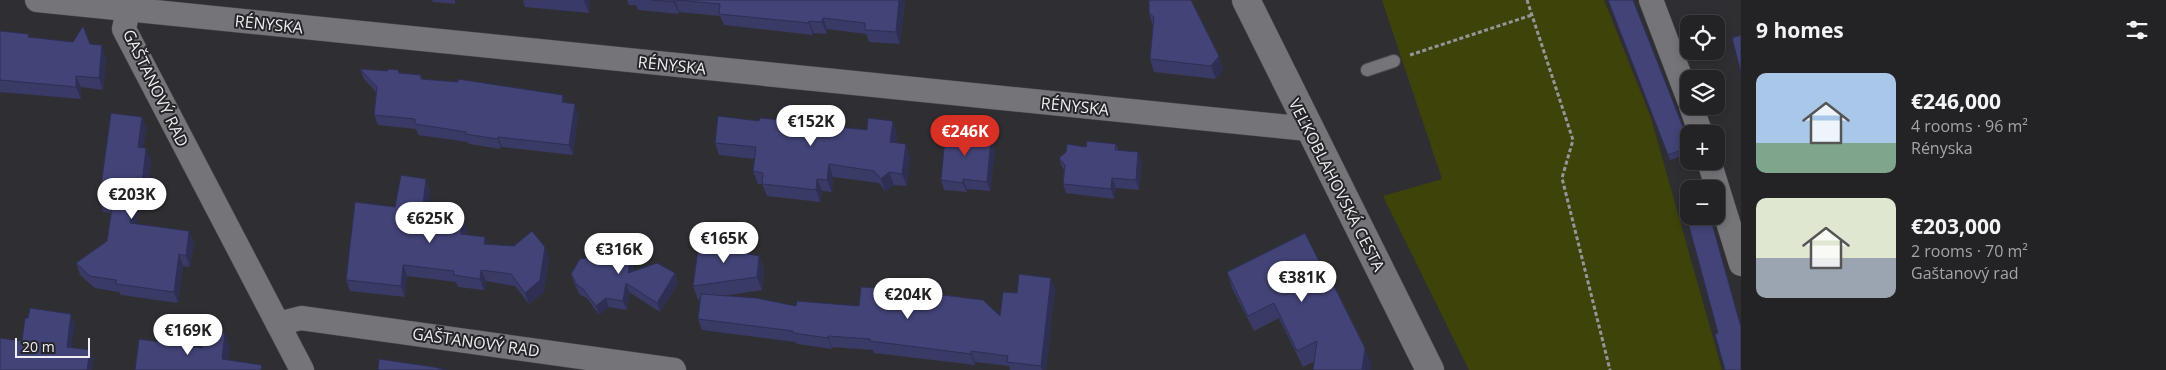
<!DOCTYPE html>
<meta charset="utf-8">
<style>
:root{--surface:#232326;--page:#2f2f32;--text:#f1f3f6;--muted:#a3a4a7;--line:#404043;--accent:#d93025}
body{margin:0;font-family:"Open Sans",sans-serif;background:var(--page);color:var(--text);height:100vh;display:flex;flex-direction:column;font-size:19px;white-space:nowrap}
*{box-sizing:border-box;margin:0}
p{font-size:16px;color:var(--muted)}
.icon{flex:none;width:28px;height:28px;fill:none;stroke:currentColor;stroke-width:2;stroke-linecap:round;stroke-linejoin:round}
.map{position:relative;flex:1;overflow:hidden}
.sheet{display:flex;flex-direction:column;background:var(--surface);width:425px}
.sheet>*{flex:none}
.buttons{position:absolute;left:1680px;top:15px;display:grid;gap:10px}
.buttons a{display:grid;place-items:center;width:45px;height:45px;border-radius:10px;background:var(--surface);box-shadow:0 2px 8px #0003,0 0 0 1px var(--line);font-size:25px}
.scale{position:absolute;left:15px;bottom:12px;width:75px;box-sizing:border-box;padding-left:5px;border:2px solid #efeff2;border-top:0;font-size:14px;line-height:18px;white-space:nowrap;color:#efeff2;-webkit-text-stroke:4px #252529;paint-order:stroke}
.price{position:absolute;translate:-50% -42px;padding:0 11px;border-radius:18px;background:#fff;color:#222;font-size:16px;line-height:32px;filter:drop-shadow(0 1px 2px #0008)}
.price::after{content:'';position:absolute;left:50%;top:30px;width:15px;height:11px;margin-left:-8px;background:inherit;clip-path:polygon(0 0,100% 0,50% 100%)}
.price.selected{background:var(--accent);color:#fff}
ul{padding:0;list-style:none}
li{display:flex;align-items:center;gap:15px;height:125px;padding:0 15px}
li span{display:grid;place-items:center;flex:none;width:140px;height:100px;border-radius:10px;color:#555}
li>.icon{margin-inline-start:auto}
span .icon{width:60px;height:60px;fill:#fffc;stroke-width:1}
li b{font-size:21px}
h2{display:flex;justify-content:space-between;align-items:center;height:60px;padding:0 15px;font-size:21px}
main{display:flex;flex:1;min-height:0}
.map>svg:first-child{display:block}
</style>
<main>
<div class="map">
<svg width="1741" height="370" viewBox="0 0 1741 370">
<rect width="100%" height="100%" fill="#2f2f33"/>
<polygon fill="#3e430a" points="1382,0 1604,0 1651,118 1722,370 1469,370 1383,196 1442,179"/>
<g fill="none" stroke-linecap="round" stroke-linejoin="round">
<g stroke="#4b4b4f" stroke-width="14">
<polyline id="service" points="1367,70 1394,61"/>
</g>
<g stroke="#4b4b4f" stroke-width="25">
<g id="minor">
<polyline points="37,0 1308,129"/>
<polyline points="1651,0 1689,100"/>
<polyline points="128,10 124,29 302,370"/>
<polyline points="1691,106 1701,134"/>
<polyline points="1709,161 1741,264"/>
<polyline points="278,324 301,318 674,370"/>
</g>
</g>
<g stroke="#4b4b4f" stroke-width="29">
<polyline id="secondary" points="1246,0 1430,370"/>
</g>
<g stroke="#96969a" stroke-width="3" stroke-dasharray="4 2.5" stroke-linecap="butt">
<polyline points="1527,0 1573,140 1562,178 1610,370"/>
<polyline points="1410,55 1532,15"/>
</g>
<use href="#service" stroke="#747479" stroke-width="12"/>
<use href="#minor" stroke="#747479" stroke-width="24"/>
<use href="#secondary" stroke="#747479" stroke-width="28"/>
</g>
<g fill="#393a65">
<polygon points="432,0 455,0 455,4 433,2"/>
<polygon points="523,0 590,0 589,13 525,7"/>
<polygon points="627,0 905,0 900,44 869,42 866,34 827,29 827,34 814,33 813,35 724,25 720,16 679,12 679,14 638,10 636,5 629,5"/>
<polygon points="1148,0 1191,0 1219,56 1223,69 1216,79 1154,72 1150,59 1153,26 1149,13 1149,3"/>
<polygon points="1608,0 1689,142 1689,153 1670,160"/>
<polygon points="0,31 30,38 90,44 106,57 103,90 81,87 81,99 0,92"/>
<polygon points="360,69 421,75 422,79 563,95 566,103 578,114 573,155 502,147 501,149 469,144 468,142 418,135 416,129 378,125 374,115 376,92 364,79"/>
<polygon points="812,110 817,123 817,124 867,130 897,133 896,143 910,157 907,186 894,185 885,191 879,183 833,177 832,192 822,191 820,202 767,196 762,184 758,184 753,171 755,159 719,155 715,143 759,121 782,120"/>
<polygon points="142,117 146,129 143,148 151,160 147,197 140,196 136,224 189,231 194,243 190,267 183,266 178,303 121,295 119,292 95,288 80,275 76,263 107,241 111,213 103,212 99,200"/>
<polygon points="975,139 995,150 990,191 967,189 967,192 944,190 941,180"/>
<polygon points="1116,144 1118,150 1138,152 1142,162 1139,190 1116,188 1114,199 1066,193 1063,184 1064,170 1062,167 1059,158 1086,147"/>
<polygon points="430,190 427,213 462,217 467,229 466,235 485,237 488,244 549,258 544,292 529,304 515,286 486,281 484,290 458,287 456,282 407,276 405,297 350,291 346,280 395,207"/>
<polygon points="749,248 751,255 759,256 764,269 762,290 724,296 796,306 1000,316 1017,293 1055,289 1046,370 1010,370 1009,366 975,362 975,365 874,353 873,350 832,347 832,349 797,344 796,342 702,330 698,319 700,299 698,300 693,286"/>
<polygon points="635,256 633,271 675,273 678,283 660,312 629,292 627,310 609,307 599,315 587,298 580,295 574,283 571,274"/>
<polygon points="1227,272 1332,287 1371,363 1370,370 1313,370 1315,361 1303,367 1279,318 1254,331 1232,288"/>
</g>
<g fill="#2e2f53">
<polygon points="584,0 590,0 589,13"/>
<polygon points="675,0 679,12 679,14 674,2"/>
<polygon points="899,0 905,0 900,44 896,32"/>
<polygon points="823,18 827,29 827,34 822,22"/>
<polygon points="809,21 814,33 813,35 809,23"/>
<polygon points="102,45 106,57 103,90 99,78"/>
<polygon points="1219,56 1223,69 1216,79 1211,66"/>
<polygon points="76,76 81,87 81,99 76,87"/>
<polygon points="563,95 567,105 562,102"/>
<polygon points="575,104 578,114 573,155 569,145"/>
<polygon points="812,110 817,123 815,136 811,124"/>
<polygon points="142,117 146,129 142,159 138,147"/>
<polygon points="893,121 897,133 895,155 890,142"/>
<polygon points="972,131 975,140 971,138"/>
<polygon points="498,137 502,147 501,149 498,139"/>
<polygon points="991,140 995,150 990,191 987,182"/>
<polygon points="906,144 910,157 907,186 902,174"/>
<polygon points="146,148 151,160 147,197 142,185"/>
<polygon points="1138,152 1142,162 1139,190 1136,180"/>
<polygon points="829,164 833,177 832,192 827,180"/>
<polygon points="889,172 894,185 885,191 881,179"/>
<polygon points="1112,178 1116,188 1114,199 1111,189"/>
<polygon points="426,179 430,190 426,224 422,213"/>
<polygon points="817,179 822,191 820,202 816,190"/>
<polygon points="963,179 967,189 967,192 963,183"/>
<polygon points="135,184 140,196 135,235 130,223"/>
<polygon points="1710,216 1741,325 1741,327"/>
<polygon points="462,217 467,229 465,245 461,234"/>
<polygon points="189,231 194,243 190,267 186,256"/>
<polygon points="485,237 489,249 484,244"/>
<polygon points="545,247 549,258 544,292 529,304 525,293"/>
<polygon points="632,247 635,256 632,282 628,273"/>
<polygon points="179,254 183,266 178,303 174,292"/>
<polygon points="759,256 764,269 762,290 757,277"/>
<polygon points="403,265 407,276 405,297 401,286"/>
<polygon points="481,270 486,281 484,290 480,279"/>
<polygon points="675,273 678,283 660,312 657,303"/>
<polygon points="1051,278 1055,289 1046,370 1042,370 1041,366"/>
<polygon points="626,283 629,292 627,310 623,301"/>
<polygon points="606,298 609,307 599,315 596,306"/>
<polygon points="71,314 75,324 70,357 67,347"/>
<polygon points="225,333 230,347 227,370 222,359"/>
<polygon points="828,336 832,347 832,349 828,338"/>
<polygon points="1365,348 1371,363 1370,370 1362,370"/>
<polygon points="90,350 94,360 92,370 87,370"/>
<polygon points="971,351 975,362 975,365 971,354"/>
</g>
<g fill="#424376" stroke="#2e2f53">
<polygon points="651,0 674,0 674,2"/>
<polygon points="676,0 899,0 896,32 865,30 865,23 823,18 822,22 809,21 809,23 719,14 720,4"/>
<polygon points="1149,0 1191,0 1219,56 1211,66 1150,59 1154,17 1149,13"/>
<polygon points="1608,0 1633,0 1689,142 1689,147 1668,155"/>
<polygon points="83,26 90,44 102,45 99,78 76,76 76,87 0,80 0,31 29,34 28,37 73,42"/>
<polygon points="1741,35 1741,73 1732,38"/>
<polygon points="360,69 387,71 389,69 398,70 399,73 421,75 421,79 458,82 458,79 563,95 562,102 575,104 569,145 498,137 498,139 465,134 466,132 415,124 415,119 374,115 377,87"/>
<polygon points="783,106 812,110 811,124 867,130 868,118 893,121 890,142 906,144 902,174 889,172 881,179 874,171 829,164 827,180 817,179 816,190 762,184 763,173 753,171 756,147 715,143 718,116 759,121 760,118 782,120"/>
<polygon points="111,113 142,117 138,147 146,148 142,185 135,184 130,223 189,231 186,256 179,254 174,292 116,284 116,280 90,276 76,263 107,241 113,202 99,200"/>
<polygon points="946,128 972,131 971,138 991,140 987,182 963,179 963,183 941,180"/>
<polygon points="1087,141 1116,144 1115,150 1138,152 1136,180 1112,178 1111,189 1063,184 1065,165 1059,158 1066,152 1067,144 1086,147"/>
<polygon points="401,175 426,179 422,213 462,217 461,234 485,237 484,244 514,246 532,231 545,247 540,280 525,293 511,274 481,270 480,279 454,275 454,271 403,265 401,286 346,280 355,202 395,207"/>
<polygon points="1700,183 1702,189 1689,189 1689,216 1710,216 1741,327 1741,370 1725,370 1715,334 1718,333 1679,189"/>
<polygon points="1305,233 1332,287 1334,286 1365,348 1362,370 1313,370 1317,341 1297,351 1274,303 1248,316 1227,272"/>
<polygon points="699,242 749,248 748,254 759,256 757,277 693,286"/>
<polygon points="606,243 632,247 628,273 657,263 675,273 657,303 626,283 623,301 606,298 596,306 583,289 577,285 571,274 580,259 587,258"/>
<polygon points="1019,274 1051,278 1041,366 1007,362 1008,356 971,351 971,354 870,341 870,339 828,336 828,338 793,333 793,331 698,319 701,294 756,298 796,306 797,301 859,306 861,287 880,288 880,287 934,298 935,294 983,300 1000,316 1003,292 1017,293"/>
<polygon points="30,308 71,314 67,347 90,350 87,370 0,370 0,338 22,341 25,318 28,318"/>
<polygon points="204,331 225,333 222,359 262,365 261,370 135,370 139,339 202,348"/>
<polygon points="379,359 434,367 447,370 378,370"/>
</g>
<g text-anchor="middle" stroke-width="4" stroke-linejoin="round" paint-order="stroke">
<g font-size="16" fill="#efeff2" stroke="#252529">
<text transform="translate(269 24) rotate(6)" y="6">RÉNYSKA</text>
<text transform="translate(672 65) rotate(6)" y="6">RÉNYSKA</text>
<text transform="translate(156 88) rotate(64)" y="6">GAŠTANOVÝ RAD</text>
<text transform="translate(1075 106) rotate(6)" y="6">RÉNYSKA</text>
<text transform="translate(1337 185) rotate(63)" y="6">VEĽKOBLAHOVSKÁ CESTA</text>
<text transform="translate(476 342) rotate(8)" y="6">GAŠTANOVÝ RAD</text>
</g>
</g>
</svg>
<div class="buttons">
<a><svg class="icon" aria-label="locate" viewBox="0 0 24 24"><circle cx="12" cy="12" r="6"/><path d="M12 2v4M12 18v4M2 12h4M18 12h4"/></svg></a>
<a><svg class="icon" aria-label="layers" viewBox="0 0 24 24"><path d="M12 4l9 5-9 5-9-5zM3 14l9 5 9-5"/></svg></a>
<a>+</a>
<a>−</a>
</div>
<div class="scale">20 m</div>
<b class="price" style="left:811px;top:147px">€152K</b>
<b class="price selected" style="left:965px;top:157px">€246K</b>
<b class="price" style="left:132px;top:220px">€203K</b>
<b class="price" style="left:430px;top:244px">€625K</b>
<b class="price" style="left:724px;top:264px">€165K</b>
<b class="price" style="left:619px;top:275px">€316K</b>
<b class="price" style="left:1302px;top:303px">€381K</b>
<b class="price" style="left:908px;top:320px">€204K</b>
<b class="price" style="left:188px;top:356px">€169K</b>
</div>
<section class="sheet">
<h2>9 homes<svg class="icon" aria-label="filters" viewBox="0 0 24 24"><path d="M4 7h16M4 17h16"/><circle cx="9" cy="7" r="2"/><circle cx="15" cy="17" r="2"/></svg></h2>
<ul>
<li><span style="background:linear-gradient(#a9c7e8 70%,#7fa58c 0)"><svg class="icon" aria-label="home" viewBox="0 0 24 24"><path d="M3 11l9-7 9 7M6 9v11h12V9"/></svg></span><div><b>€246,000</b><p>4 rooms · 96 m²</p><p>Rényska</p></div></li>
<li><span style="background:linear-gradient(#dfe7d0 60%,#9aa5b1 0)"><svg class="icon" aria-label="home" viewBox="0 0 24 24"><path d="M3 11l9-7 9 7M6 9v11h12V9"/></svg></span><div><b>€203,000</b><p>2 rooms · 70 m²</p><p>Gaštanový rad</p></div></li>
</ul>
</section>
</main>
